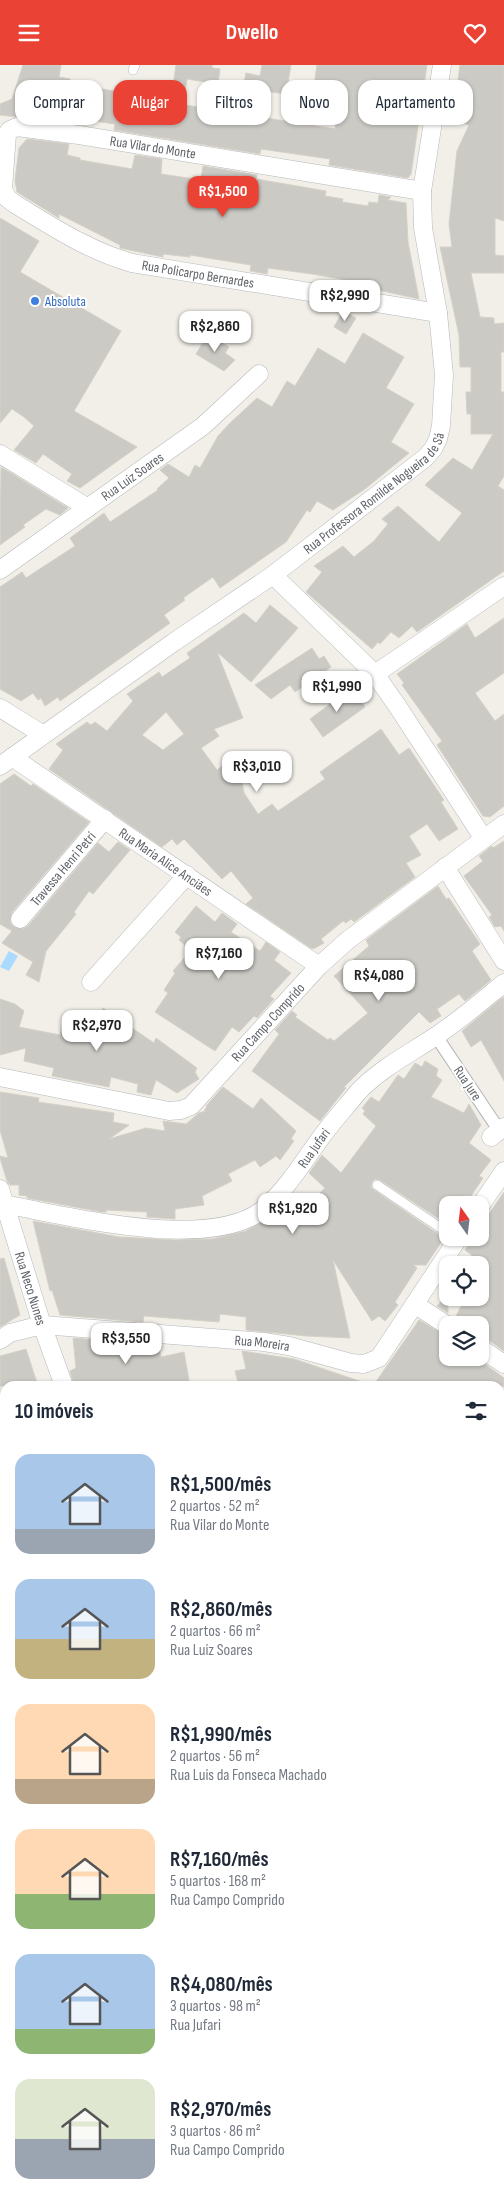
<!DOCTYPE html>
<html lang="pt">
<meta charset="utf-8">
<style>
:root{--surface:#fff;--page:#f2f2f3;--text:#1f2937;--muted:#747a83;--accent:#ea4335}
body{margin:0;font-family:"Sofia Sans Condensed",sans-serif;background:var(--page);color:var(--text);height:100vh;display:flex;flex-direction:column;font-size:19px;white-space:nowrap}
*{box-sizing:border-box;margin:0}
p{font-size:16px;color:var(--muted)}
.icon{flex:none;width:28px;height:28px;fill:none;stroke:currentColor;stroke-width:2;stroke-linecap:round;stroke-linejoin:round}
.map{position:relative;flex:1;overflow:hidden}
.drawer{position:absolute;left:0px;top:1316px;width:505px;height:821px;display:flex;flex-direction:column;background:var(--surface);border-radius:15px 15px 0 0;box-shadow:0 1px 4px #0004}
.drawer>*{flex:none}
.banner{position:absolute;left:15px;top:15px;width:475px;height:45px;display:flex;gap:10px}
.needle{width:32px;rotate:346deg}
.tools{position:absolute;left:439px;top:1131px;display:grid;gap:10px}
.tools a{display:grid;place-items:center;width:50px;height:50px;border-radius:10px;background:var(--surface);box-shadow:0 1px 4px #0004;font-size:25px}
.price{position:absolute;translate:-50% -42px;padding:0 11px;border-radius:10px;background:#fff;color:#222;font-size:16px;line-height:32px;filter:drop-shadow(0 1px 2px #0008)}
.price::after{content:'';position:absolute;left:50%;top:30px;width:15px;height:11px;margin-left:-8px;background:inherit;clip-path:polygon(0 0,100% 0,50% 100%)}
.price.selected{background:var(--accent);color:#fff}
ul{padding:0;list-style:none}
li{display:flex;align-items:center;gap:15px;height:125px;padding:0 15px}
li span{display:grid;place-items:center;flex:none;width:140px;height:100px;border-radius:15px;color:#555}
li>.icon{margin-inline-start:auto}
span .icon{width:60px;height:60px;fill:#fffc;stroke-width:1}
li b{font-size:21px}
h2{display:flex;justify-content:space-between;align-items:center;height:60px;padding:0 15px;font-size:21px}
.tag{padding:0 18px;border-radius:15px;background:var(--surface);box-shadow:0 1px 4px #0004;font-size:18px;line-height:45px}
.tag.selected{background:var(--accent);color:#fff}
header{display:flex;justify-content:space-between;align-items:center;height:65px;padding:0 15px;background:var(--accent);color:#fff;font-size:22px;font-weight:700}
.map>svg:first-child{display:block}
</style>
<header><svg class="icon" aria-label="menu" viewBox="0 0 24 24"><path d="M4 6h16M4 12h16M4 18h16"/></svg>Dwello<svg class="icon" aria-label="heart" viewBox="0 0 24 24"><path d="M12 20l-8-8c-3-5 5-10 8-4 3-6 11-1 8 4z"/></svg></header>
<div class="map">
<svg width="504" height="2137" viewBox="0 0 504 2137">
<rect width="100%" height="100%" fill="#f1efe8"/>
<g fill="#c5e8c5">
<polygon points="504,1362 504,1419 500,1420 500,1366"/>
<polygon points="5,1592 5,1637 0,1639 0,1594"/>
</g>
<polygon fill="#aadaff" points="9,886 18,891 9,906 0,902"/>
<g fill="#cccac5" stroke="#d6d1c6" fill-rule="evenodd">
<polygon points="23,0 61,0 59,12 70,14 70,19 171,35 176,0 212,0 212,3 220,4 218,19 187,14 183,39 185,40 335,64 338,37 312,33 317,0 427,0 411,109 408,113 329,100 330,94 261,84 260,89 114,65 115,59 87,55 86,60 0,50 0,39 12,34"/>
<polygon points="262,0 291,0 286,29 243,23 246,8 260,11"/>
<polygon points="460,0 504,0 504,156 495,153 495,190 504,191 504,208 471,208 480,252 494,253 494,259 504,258 504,287 501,287 501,327 504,327 504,411 498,421 504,425 504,506 417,567 412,561 399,573 391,567 380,579 378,577 372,584 306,527 322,507 314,501 343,481 354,492 374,476 388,459 382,454 398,441 439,477 462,448 425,420 453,393 472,405 493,369 471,369 471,349 467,349 466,327 471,327 471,302 460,302 459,270 440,182 452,182 449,159 457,86 469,60 453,54"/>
<polygon points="27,74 69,79 67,90 80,93 80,95 132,104 135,90 162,94 161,109 201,115 203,101 257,110 256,114 326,126 325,131 343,134 342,137 368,141 369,137 378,138 379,130 391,132 388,135 406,138 408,177 419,234 369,223 370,219 312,209 268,203 267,209 250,206 251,200 190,190 190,192 163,189 163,192 120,183 120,180 59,149 59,153 17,127 15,116 19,83"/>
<polygon points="0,153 39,176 20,207 121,266 74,346 137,382 80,423 67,416 72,409 43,389 36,398 14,385 34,361 24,352 12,344 0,358"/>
<polygon points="343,246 356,253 346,269 334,262"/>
<polygon points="363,268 404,292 386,323 414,339 391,377 409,388 365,424 333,445 317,436 310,447 307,445 286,477 220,523 213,512 183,533 185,535 164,550 170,558 60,636 58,632 45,641 41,633 38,635 33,628 21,636 0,624 0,522 22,507 26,513 75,481 70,473 104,448 110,457 158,425 157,424 169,413 160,405 168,399 189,412 195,400 200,403 218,371 230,358 257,333 272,342 287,316 295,321 318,283 345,299"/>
<polygon points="208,269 229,282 225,288 235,295 224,306 196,289"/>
<polygon points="1,402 68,443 60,450 46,444 23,460 25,462 0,480"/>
<path d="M270 540 298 563 251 617 217 587 243 653 214 664 219 671 201 683 217 705 237 689 244 728 258 749 272 739 278 746 325 714 320 707 381 664 399 690 409 683 444 735 441 737 458 764 439 776 427 759 409 771 421 790 406 798 415 812 354 857 351 854 346 858 343 856 321 874 324 878 315 883 312 884 246 839 253 833 231 806 222 814 184 774 177 780 172 774 162 782 49 704 63 685 56 679 87 657 91 660 95 657 107 666 133 636 127 629 159 607 162 612 190 593 187 588 244 548 256 558ZM166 647 184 669 163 685 142 670Z"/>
<polygon points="504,553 504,608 475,628 495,656 504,649 504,741 490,752 483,751 437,680 442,676 402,620 404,618 397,609 467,559 475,573"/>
<polygon points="312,583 319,594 324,591 331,602 295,627 290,620 271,634 255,620"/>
<polygon points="349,625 354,633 358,630 365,642 323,672 310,654"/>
<polygon points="14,709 31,721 33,719 89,757 12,847 10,857 14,862 23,864 28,861 98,778 109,787 118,777 130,785 93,829 89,826 74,847 76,849 46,886 39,917 26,910 33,897 2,878 12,866 0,859 0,719"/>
<polygon points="504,776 504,866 501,861 495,862 489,852 492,850 464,811 483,796 479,791 492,781 493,783"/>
<polygon points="438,821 446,834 449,833 480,879 472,886 491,915 465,936 459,929 437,944 441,951 430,958 419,947 344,1022 346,1023 320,1056 252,1006 279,969 275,965 292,946 297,950 295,952 328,975 330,973 334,976 368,948 334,911 369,881 366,875"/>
<polygon points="196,841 215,857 222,848 237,859 231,867 260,886 266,877 280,887 274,895 291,908 270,931 274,934 257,953 254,951 239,967 232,962 215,986 155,947 168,928 164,925 175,908 173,906 191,885 179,875 181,872 175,867"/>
<polygon points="503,932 504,934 504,1016 481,975 471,982 462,966"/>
<polygon points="0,934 15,939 24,946 19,962 60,970 64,951 99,958 103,943 154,978 156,973 197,1003 195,1007 199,1014 177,1028 156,1015 151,1030 137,1027 138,1019 111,1012 109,1022 52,1011 54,1003 24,996 26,983 0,990"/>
<polygon points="425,996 438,1004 436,1011 442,1015 431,1032 464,1048 469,1039 481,1060 469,1078 491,1095 479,1111 483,1113 465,1140 448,1140 448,1160 380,1115 375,1114 372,1117 371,1122 374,1125 444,1173 426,1200 413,1200 417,1203 395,1237 398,1240 385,1256 379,1251 372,1256 333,1195 350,1273 307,1271 246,1265 246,1252 220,1249 219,1257 144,1251 143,1257 60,1250 52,1225 50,1226 33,1156 119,1172 176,1175 212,1174 246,1166 272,1151 291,1131 301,1146 325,1123 309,1108 322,1090 341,1108 376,1061 363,1049 365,1046 362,1043 371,1032 379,1037 398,1010 404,1014 415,998 422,1002"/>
<polygon points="223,1022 253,1044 261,1033 296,1066 291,1074 294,1076 280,1095 276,1091 260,1102 255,1095 228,1109 232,1116 202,1131 204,1140 175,1144 175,1154 147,1152 147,1147 106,1145 106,1147 102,1147 27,1133 27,1131 19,1130 19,1120 10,1120 7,1116 0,1093 0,1091 8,1093 0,1065 0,1027 39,1033 38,1037 114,1048 113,1057 129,1060 109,1074 146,1063 165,1066 163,1056 186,1059 199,1048 206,1046 204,1045 207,1042 206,1041"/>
<polygon points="504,1127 504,1286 480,1269 480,1260 464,1260 455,1253 466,1232 480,1232 480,1200 466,1200 472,1190 465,1185 473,1172 480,1172 480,1162"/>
<polygon points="4,1193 20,1250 0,1262 0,1194"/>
<polygon points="448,1229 448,1248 437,1241"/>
<polygon points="419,1255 448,1272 448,1292 475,1292 504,1313 504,1321 373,1321"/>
<polygon points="73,1273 158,1280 161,1292 184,1287 190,1321 74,1321 70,1306 76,1303"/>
<polygon points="26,1284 38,1321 0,1321 0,1291"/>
<polygon points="242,1286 294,1294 368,1319 368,1321 239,1321 235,1306 246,1304"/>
</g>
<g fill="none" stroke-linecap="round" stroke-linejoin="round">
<g stroke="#b5b8bc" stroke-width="10">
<g id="service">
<polyline points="133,5 135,0"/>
<polyline points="377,1120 448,1168"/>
</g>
</g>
<g stroke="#b5b8bc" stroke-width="14">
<polyline id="pedestrian" points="436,971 499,1065"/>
</g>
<g stroke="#b5b8bc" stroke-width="19">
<g id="minor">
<path id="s1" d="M422 126 79 70 17 62 10 65 7 69 3 124 7 133 15 139C53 162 89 186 132 198L438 248"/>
<polyline points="0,389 88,443"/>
<path id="s2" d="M0 505 203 361 259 309"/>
<polyline points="273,510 375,609 398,642 484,774"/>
<polyline points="375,609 504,521"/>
<polyline points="0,643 42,669"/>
<path id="s3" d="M12 692 319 901"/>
<path id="s4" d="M0 701 174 577 273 510 425 393 433 384 438 374 441 361 444 310 438 248 423 163 422 126 442 0"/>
<polyline points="445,802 504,896"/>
<path id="s5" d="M20 854 105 754"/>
<polyline points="91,917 187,810"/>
<path id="s6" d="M0 1012 169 1046 181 1045 191 1041 319 901 348 875 504 759"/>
<polyline points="491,1072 504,1062"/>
<path id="s7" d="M0 1124 42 1260 64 1321"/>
<path id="s8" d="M4 1139C68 1151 212 1188 265 1143 288 1122 304 1096 322 1071 333 1056 346 1042 358 1027 381 1003 409 989 436 971 460 955 482 936 504 918"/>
<polyline points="480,1141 504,1106"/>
<polyline points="416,1240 448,1261"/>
<path id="s9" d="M0 1275 10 1268 42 1260 264 1277 289 1281 351 1298 364 1299 379 1293 459 1172"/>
<polyline points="480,1283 504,1299"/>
<polyline points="500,1611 504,1609"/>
<polyline points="500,1778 504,1776"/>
<polyline points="0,1833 5,1831"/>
<polyline points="500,1947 504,1945"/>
<polyline points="0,2004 5,2002"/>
<polyline points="79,2137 91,2132"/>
</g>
</g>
<g stroke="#f2c960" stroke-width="29">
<g id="primary">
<polyline points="500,1355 504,1351"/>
<polyline points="500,1429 504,1427"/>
<polyline points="0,1586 5,1584"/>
<polyline points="0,1648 5,1645"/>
</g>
</g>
<use href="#service" stroke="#fff" stroke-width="9"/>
<use href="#pedestrian" stroke="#fff" stroke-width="12"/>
<use href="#minor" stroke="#fff" stroke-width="18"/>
<use href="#primary" stroke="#fff2af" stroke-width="28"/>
</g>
<circle fill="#3f7fe0" stroke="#fff" stroke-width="2" cx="35" cy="236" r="5"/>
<g text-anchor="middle" stroke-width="4" stroke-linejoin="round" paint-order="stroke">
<g font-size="14" fill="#5f6368" stroke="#fff">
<text transform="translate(153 82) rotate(9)" y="5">Rua Vilar do Monte</text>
<text dy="5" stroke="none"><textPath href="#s1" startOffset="696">Rua Policarpo Bernardes</textPath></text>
<text dy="5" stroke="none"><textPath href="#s2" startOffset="162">Rua Luiz Soares</textPath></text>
<text dy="5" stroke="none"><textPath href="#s4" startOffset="464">Rua Professora Romilde Nogueira de Sá</textPath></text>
<text dy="5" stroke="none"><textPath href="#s3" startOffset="186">Rua Maria Alice Anciães</textPath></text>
<text dy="5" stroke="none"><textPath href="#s5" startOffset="66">Travessa Henri Petri</textPath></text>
<text dy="5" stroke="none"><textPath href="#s6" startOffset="309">Rua Campo Comprido</textPath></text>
<text transform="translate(468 1018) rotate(56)" y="5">Rua Jure</text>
<text dy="5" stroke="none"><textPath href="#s8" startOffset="345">Rua Jufari</textPath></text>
<text dy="5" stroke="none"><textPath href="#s7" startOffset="104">Rua Neco Nunes</textPath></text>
<text dy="5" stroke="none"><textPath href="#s9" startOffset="266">Rua Moreira</textPath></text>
</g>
<g font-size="14" fill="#366cbe" stroke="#fff" text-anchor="start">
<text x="45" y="241">Absoluta</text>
</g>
</g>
</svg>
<div class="tools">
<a><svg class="needle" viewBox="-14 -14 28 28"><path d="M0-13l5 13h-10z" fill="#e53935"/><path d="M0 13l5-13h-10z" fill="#747a83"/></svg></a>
<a><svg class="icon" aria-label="locate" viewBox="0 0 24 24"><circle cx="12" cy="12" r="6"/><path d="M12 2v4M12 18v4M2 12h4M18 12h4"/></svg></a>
<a><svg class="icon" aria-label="layers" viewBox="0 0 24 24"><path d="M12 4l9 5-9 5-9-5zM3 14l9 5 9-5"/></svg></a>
</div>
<b class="price selected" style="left:223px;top:153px">R$1,500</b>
<b class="price" style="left:345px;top:257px">R$2,990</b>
<b class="price" style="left:215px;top:288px">R$2,860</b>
<b class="price" style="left:337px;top:648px">R$1,990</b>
<b class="price" style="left:257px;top:728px">R$3,010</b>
<b class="price" style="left:219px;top:915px">R$7,160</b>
<b class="price" style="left:379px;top:937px">R$4,080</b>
<b class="price" style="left:97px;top:987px">R$2,970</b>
<b class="price" style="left:293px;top:1170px">R$1,920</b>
<b class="price" style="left:126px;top:1300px">R$3,550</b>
<div class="banner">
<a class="tag">Comprar</a>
<a class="tag selected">Alugar</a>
<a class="tag">Filtros</a>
<a class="tag">Novo</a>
<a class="tag">Apartamento</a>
</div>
<section class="drawer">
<h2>10 imóveis<svg class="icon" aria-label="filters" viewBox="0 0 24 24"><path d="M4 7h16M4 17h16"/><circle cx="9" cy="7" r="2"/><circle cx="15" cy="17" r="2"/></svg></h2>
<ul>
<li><span style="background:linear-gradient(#a9c7e8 75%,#9aa5b1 0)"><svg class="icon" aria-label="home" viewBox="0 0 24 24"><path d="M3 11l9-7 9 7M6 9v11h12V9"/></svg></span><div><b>R$1,500/mês</b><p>2 quartos · 52 m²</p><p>Rua Vilar do Monte</p></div></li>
<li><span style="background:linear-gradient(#a9c7e8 60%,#c2b280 0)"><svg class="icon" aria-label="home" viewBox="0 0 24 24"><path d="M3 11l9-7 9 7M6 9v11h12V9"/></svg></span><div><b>R$2,860/mês</b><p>2 quartos · 66 m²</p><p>Rua Luiz Soares</p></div></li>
<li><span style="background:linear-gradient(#ffd9b3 75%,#b9a48a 0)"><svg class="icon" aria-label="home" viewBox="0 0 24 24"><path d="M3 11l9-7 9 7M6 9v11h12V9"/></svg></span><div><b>R$1,990/mês</b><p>2 quartos · 56 m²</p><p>Rua Luis da Fonseca Machado</p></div></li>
<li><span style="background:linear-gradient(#ffd9b3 65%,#8fb573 0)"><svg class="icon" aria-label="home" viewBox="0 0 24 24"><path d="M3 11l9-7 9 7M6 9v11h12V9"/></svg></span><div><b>R$7,160/mês</b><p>5 quartos · 168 m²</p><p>Rua Campo Comprido</p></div></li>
<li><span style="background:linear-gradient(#a9c7e8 75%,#8fb573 0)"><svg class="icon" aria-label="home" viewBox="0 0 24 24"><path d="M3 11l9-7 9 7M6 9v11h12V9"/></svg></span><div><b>R$4,080/mês</b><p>3 quartos · 98 m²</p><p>Rua Jufari</p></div></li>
<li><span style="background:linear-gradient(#dfe7d0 60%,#9aa5b1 0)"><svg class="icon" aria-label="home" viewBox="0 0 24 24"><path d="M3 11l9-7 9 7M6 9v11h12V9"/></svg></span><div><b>R$2,970/mês</b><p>3 quartos · 86 m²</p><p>Rua Campo Comprido</p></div></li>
</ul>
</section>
</div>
